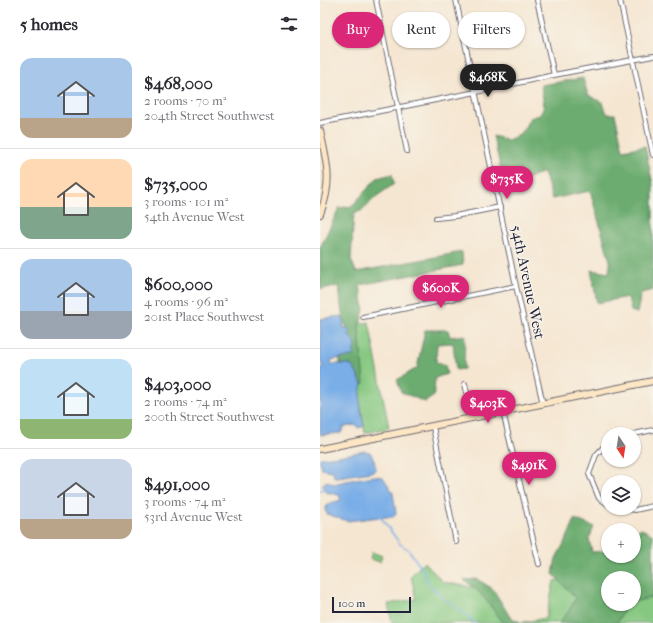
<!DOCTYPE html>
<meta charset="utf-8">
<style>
:root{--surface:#fff;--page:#f2f2f3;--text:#2b2b33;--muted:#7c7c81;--line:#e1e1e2;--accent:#db2777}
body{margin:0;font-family:"IM FELL French Canon",serif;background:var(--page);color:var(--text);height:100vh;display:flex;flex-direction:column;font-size:15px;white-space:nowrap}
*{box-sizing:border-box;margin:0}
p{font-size:13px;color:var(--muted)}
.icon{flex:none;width:22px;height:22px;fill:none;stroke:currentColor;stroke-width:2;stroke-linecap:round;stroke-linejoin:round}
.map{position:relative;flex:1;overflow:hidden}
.details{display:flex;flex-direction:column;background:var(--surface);width:320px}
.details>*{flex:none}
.top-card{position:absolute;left:12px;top:12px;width:261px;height:36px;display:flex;gap:8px}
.needle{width:26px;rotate:168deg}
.tools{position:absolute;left:281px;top:427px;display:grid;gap:8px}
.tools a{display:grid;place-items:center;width:40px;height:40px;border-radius:50%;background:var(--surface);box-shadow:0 1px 3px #0004;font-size:20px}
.scale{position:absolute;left:12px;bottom:10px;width:79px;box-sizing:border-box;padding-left:4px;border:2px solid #22223b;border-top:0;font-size:11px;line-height:14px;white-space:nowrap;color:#22223b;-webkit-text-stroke:3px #f7f3e8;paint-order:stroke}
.price{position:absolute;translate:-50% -34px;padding:0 9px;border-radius:14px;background:var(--accent);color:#fff;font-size:13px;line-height:26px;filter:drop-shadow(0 1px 2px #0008)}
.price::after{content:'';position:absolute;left:50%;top:24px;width:12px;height:9px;margin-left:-6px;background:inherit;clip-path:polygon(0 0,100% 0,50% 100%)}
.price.selected{background:#222;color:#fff}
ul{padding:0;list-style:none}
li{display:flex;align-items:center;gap:12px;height:100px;padding:0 20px}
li+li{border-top:1px solid var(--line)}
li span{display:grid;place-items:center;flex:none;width:112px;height:80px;border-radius:12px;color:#555}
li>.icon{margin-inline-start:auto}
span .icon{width:48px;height:48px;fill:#fffc;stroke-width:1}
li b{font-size:17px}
h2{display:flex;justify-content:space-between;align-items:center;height:48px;padding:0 20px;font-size:17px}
.tag{padding:0 14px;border-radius:18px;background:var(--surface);box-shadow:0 1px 3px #0004;font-size:14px;line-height:36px}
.tag.selected{background:var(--accent);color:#fff}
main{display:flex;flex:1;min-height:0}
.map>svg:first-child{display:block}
</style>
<main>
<section class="details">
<h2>5 homes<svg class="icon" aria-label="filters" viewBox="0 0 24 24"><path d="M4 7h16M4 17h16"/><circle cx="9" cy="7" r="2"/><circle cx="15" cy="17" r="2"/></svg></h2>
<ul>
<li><span style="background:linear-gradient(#a9c7e8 75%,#b9a48a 0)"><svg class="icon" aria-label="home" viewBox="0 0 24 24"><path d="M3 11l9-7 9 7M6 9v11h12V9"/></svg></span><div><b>$468,000</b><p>2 rooms · 70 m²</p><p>204th Street Southwest</p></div></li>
<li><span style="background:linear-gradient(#ffd9b3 60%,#7fa58c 0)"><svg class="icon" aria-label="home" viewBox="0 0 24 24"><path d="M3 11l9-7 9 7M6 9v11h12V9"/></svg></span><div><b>$735,000</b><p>3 rooms · 101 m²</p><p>54th Avenue West</p></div></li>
<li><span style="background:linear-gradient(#a9c7e8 65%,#9aa5b1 0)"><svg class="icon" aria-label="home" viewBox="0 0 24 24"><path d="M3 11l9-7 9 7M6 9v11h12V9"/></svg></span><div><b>$600,000</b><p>4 rooms · 96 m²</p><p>201st Place Southwest</p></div></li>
<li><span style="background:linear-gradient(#bfe0f5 75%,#8fb573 0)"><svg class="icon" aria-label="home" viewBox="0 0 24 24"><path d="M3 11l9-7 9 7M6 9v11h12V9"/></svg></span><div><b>$403,000</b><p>2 rooms · 74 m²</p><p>200th Street Southwest</p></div></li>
<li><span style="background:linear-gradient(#c9d6e8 75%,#b9a48a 0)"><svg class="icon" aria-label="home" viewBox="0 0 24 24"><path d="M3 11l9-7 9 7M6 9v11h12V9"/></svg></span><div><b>$491,000</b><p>3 rooms · 74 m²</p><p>53rd Avenue West</p></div></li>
</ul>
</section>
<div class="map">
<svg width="333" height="623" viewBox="0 0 333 623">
<rect width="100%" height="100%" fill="#f7f3e8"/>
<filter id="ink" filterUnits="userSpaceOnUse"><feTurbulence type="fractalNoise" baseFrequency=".025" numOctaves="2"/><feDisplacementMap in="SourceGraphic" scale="8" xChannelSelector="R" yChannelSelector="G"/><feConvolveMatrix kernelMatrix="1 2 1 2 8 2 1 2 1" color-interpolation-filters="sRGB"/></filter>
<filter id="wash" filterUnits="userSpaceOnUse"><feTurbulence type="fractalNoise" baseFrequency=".012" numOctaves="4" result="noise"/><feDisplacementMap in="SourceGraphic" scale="16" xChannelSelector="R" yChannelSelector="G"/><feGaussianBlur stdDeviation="0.9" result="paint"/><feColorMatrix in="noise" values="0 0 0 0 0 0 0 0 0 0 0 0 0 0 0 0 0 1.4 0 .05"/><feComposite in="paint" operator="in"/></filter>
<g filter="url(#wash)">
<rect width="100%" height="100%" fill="#f5e6d1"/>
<g fill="#86c881" stroke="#54755e" fill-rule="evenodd">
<polygon points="49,322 69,428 45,433 40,402 40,391 42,384 35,347 29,325"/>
<polygon points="52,552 62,556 60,562 50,559"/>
<path d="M333 559V623H199L226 618 234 581ZM288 578H314V604H288Z"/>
<polygon points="104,562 123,582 162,589 190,623 72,623 68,604 96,599 91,576"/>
</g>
<g fill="#6cac6f" stroke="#476755">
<polygon points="263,78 268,95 283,103 287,114 295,114 303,150 325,146 333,185 333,290 321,293 317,313 311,311 308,297 277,303 271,270 289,273 290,261 270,191 232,199 224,172 185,187 173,136 188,140 201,134 210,118 220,115 224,106 221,85"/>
<path d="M72 174 74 184 57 196 41 211 34 213 31 259 36 272 142 252 143 265 40 285 44 310 39 328 44 384H42L34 368 29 364 20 365V358L33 356 32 339 29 335 30 331C20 323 21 298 19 286L0 289V248L19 208 32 206 57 178Z"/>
<polygon points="105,330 128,330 130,337 145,335 144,369 136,370 133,343 117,344 116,362 125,365 127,374 115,378 114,396 105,402 81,392 77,380 97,368"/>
<polygon points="255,519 274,527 269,539 272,552 288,551 288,556 314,556 314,540 320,528 333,535 333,597 314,602 314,578 288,578 288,604 307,604 297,623 239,623 248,612 256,598 233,574 236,558 247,538"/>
<polygon points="157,579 173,589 190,617 202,623 184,623 182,621 169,604 159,592 144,580"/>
</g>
<g fill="#7aaee7" stroke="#4e6891">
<path d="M21 316 24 321 23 327 26 328 30 331 29 335C36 343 35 346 33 356L11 360V364H29L34 368 42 384C38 399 41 412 44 426L39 428 35 425 24 427 21 433 0 435V369H1L3 365 0 362V319Z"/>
<path d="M44 451 50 452 54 460 56 470C49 473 44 473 37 474 29 475 22 477 14 477L13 471 2 469 0 461V458L19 456Z"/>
<polygon points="54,476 63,477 73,493 76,513 73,517 60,517 27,521 7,514 5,510 8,504 21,500 19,495 6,492 2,485 7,481 13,484 36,479"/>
</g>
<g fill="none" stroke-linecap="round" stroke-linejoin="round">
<g stroke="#7aaee7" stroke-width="1.5">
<polyline points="0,490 5,489"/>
<polyline points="60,516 80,544 89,550 103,571 108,583 123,598 148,616 155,623"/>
</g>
</g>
</g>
<g filter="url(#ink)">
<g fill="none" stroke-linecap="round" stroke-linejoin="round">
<g stroke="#6c6770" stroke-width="6">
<g id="street">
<polyline points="56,0 87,151"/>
<polyline points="136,0 196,286 223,404"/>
<polyline points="217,0 234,75"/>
<polyline points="300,0 333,155"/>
<polyline points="0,123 161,91 234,75 333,56"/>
<polyline points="116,218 135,216 180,207"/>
<polyline points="43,317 196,286"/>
<polyline points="145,384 153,418"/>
<polyline points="183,412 219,564"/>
<polyline points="113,427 136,542"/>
<polyline points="314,434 333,430"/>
<polyline points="288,442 276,455 269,474 279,498 288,504"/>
<polyline points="305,508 315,510 333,506"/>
</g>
</g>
<g stroke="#6c6770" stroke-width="8">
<g id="secondary">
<path d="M0 131C7 163 13 182 0 214"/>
<polyline points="0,449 333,381"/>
</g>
</g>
<use href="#street" stroke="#fff" stroke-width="4"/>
<use href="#secondary" stroke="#fce6c4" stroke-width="6"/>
</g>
</g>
<g text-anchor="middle" stroke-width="3" stroke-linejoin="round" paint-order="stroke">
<g font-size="15" fill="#22223b" stroke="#f7f3e8">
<text transform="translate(208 282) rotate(78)" y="5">54th Avenue West</text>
</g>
</g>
</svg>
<div class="tools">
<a><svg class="needle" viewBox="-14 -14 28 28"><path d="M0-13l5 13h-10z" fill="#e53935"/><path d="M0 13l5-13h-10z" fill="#7c7c81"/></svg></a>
<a><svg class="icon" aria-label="layers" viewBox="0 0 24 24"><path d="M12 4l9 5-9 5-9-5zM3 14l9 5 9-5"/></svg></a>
<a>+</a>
<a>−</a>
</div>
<div class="scale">100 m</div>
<b class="price selected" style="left:168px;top:98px">$468K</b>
<b class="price" style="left:187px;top:200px">$735K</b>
<b class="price" style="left:121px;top:309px">$600K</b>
<b class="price" style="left:168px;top:424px">$403K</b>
<b class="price" style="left:209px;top:486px">$491K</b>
<div class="top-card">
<a class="tag selected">Buy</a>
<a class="tag">Rent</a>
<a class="tag">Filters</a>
</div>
</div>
</main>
